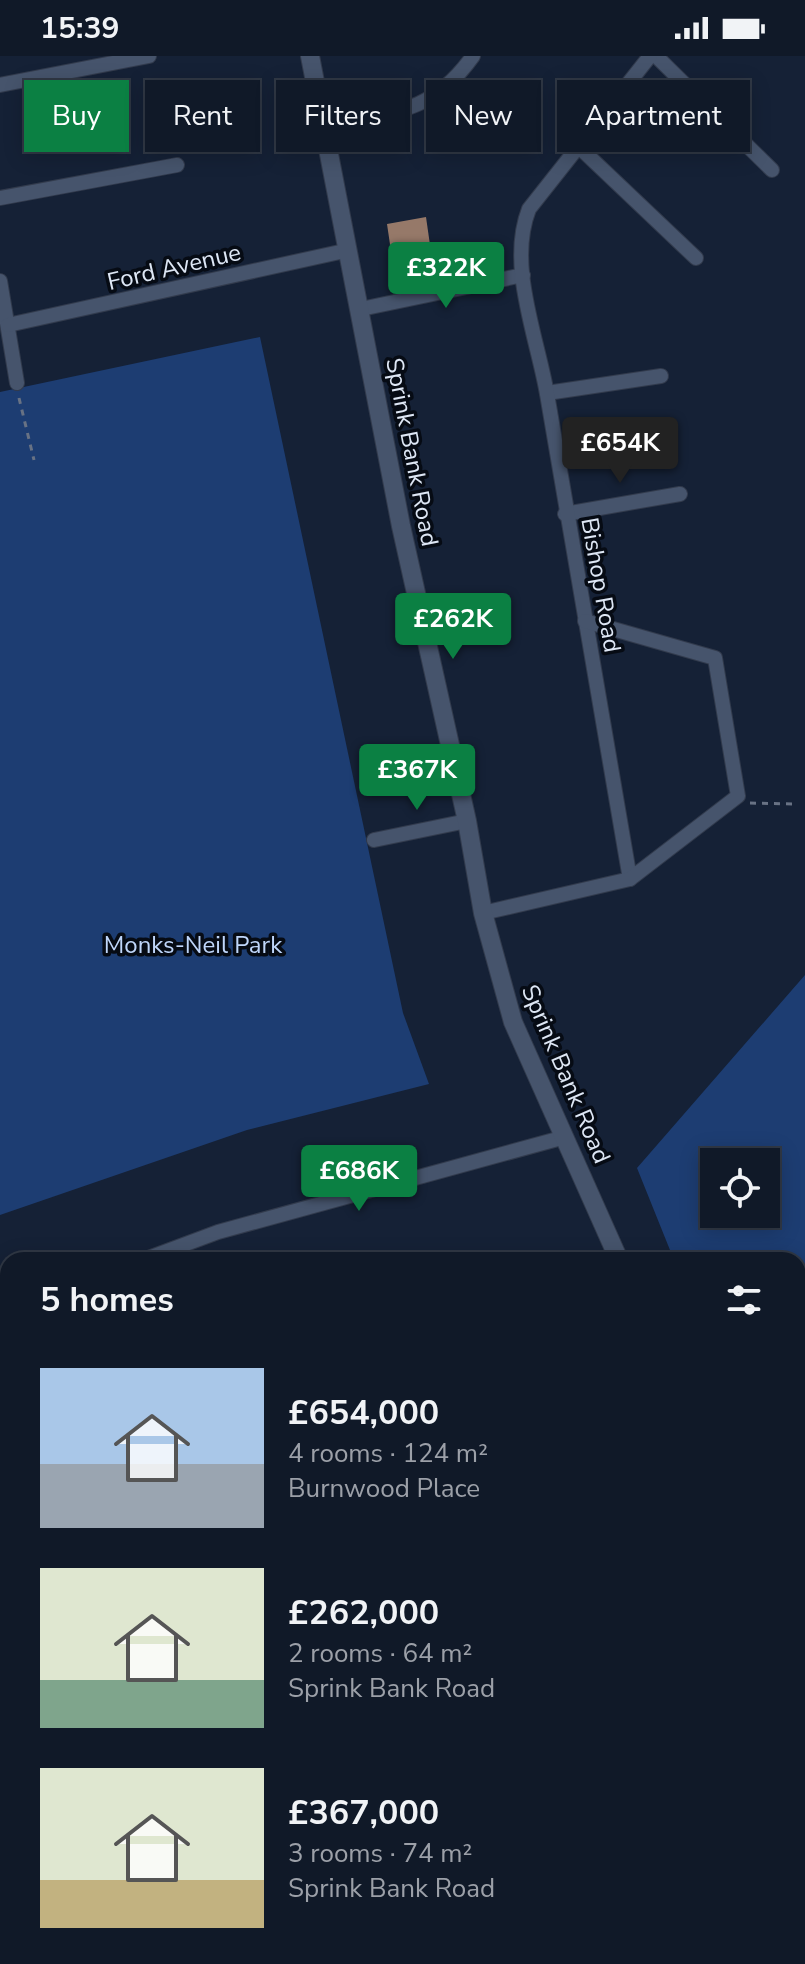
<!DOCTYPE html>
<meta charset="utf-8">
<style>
:root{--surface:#101928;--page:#192230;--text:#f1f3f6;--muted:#9ca0a8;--line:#303845;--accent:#0b8043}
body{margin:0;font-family:"Nunito Sans",sans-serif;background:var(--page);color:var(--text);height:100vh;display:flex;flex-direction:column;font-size:30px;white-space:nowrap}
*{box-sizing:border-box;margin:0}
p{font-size:26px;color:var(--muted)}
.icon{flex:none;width:44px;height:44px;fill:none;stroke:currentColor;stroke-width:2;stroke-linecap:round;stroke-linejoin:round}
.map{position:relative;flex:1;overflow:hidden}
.details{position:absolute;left:0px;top:1196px;width:806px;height:712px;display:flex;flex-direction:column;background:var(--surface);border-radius:24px 24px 0 0;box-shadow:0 4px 20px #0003,0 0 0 2px var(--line)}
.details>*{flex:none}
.hud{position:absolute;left:24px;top:24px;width:758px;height:72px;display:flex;gap:16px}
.controls{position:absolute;left:700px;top:1092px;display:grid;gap:16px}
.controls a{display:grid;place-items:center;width:80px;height:80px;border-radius:0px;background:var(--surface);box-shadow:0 4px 20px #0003,0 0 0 2px var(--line);font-size:40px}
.price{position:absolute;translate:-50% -68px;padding:0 18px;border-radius:8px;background:var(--accent);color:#fff;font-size:26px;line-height:52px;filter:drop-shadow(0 2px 4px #0008)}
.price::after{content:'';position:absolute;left:50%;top:48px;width:24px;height:18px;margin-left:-12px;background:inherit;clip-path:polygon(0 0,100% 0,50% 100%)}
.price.selected{background:#222;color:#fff}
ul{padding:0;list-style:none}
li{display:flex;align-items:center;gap:24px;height:200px;padding:0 40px}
li span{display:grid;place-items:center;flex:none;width:224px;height:160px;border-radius:0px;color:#555}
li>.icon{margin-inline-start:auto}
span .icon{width:96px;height:96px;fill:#fffc;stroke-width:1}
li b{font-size:34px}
h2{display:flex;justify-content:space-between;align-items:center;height:96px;padding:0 40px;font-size:34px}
.chip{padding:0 28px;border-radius:0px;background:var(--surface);box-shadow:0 4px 20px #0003,0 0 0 2px var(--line);font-size:28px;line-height:72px}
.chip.selected{background:var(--accent);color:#fff}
.status{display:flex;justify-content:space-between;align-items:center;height:56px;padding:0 40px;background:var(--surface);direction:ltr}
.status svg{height:22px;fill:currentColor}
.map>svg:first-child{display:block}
</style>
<div class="status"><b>15:39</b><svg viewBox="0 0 49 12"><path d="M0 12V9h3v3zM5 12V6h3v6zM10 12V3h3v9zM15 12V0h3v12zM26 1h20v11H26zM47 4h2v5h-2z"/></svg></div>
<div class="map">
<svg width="805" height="1908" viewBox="0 0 805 1908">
<rect width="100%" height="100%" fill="#152136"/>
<polygon fill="#1a2a44" points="174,1900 608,1900 604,1908 188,1908"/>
<g fill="#1d3d72" fill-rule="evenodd">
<polygon points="260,281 403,957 429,1028 247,1074 0,1159 0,336"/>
<path d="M805 919V1225L798 1228V1204H674L637 1112ZM766 1106V1158H714V1106Z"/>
<polygon points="805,1257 805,1486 798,1490 798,1260"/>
</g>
<g fill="#967969">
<polygon points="426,161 431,196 392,202 387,168"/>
<rect x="217" y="1900" width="53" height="8"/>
<rect x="305" y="1900" width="145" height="8"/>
</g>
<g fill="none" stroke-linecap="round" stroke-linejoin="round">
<g stroke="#323b4d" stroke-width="9">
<polyline id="service" points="493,1908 496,1900"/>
</g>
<g stroke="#323b4d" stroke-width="16">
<g id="minor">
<polyline points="656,0 772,114"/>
<polyline points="0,29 149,0"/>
<path d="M324 68C391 56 430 60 473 0"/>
<polyline points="579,91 696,202"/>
<polyline points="0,142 177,109"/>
<polyline points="0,225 17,327"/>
<polyline points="361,253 523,219"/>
<polyline points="8,269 349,194"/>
<polyline points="547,337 661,320"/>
<polyline points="565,458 680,438"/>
<polyline points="374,784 467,765"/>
<path d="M630 823C602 661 576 499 547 338 537 280 507 209 529 153L650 0"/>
<polyline points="483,857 630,823 738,740 715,602 585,565"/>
<polyline points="143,1204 218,1176 565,1081"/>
<polyline points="0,1256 8,1254"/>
<polyline points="798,1577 805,1573"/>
<polyline points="0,1584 8,1608"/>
<polyline points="0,1703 8,1699"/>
<polyline points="725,1900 730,1908"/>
<polyline points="16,1908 22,1900"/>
</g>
</g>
<g stroke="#323b4d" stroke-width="20">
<g id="tertiary">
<polyline points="310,0 401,470 467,765 483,857 513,966 619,1204"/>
<polyline points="798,1771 805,1781"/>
</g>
</g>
<g stroke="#323b4d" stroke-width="24">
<g id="primary">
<polyline points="798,1260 805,1257"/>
<polyline points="0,1466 8,1462"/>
</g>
</g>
<g stroke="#687284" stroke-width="3" stroke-dasharray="6 6" stroke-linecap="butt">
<polyline points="19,342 34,404"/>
<polyline points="750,747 796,748"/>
<polyline points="93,1900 97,1908"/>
<polyline points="134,1900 145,1907"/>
</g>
<use href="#service" stroke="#46546c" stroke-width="7"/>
<use href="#minor" stroke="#46546c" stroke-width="14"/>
<use href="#tertiary" stroke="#46546c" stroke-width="18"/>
<use href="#primary" stroke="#4b72b3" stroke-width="22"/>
</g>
<g text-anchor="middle" stroke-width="7" stroke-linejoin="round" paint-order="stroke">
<g font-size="24" fill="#dee7f5" stroke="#060b14">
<text transform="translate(174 211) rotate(-13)" y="8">Ford Avenue</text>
<text transform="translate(412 396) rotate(79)" y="8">Sprink Bank Road</text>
<text transform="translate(601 529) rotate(80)" y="8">Bishop Road</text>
<text transform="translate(566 1018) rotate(67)" y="8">Sprink Bank Road</text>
</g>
<g font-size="24" fill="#bfd6fa" stroke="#060b14">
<text x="193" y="897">Monks-Neil Park</text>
</g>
</g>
</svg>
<div class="controls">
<a><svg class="icon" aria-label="locate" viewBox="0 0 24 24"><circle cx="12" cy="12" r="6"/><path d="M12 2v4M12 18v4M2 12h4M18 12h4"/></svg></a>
</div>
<b class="price" style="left:446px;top:254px">£322K</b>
<b class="price selected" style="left:620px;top:429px">£654K</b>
<b class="price" style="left:453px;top:605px">£262K</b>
<b class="price" style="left:417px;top:756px">£367K</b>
<b class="price" style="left:359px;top:1157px">£686K</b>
<div class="hud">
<a class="chip selected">Buy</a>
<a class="chip">Rent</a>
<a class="chip">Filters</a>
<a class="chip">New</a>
<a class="chip">Apartment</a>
</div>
<section class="details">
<h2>5 homes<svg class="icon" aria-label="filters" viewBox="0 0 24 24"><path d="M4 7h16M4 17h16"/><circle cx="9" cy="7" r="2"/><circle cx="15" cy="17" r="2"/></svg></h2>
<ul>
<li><span style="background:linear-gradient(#a9c7e8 60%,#9aa5b1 0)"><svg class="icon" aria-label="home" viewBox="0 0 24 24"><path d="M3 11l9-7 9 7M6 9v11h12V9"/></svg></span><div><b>£654,000</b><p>4 rooms · 124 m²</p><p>Burnwood Place</p></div></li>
<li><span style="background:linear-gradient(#dfe7d0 70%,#7fa58c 0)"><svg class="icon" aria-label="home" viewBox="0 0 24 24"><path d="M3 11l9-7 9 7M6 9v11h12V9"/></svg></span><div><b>£262,000</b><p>2 rooms · 64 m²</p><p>Sprink Bank Road</p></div></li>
<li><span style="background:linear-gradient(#dfe7d0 70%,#c2b280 0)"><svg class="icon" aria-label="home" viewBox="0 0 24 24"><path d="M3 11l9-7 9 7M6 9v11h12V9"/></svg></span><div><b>£367,000</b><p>3 rooms · 74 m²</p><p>Sprink Bank Road</p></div></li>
</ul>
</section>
</div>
